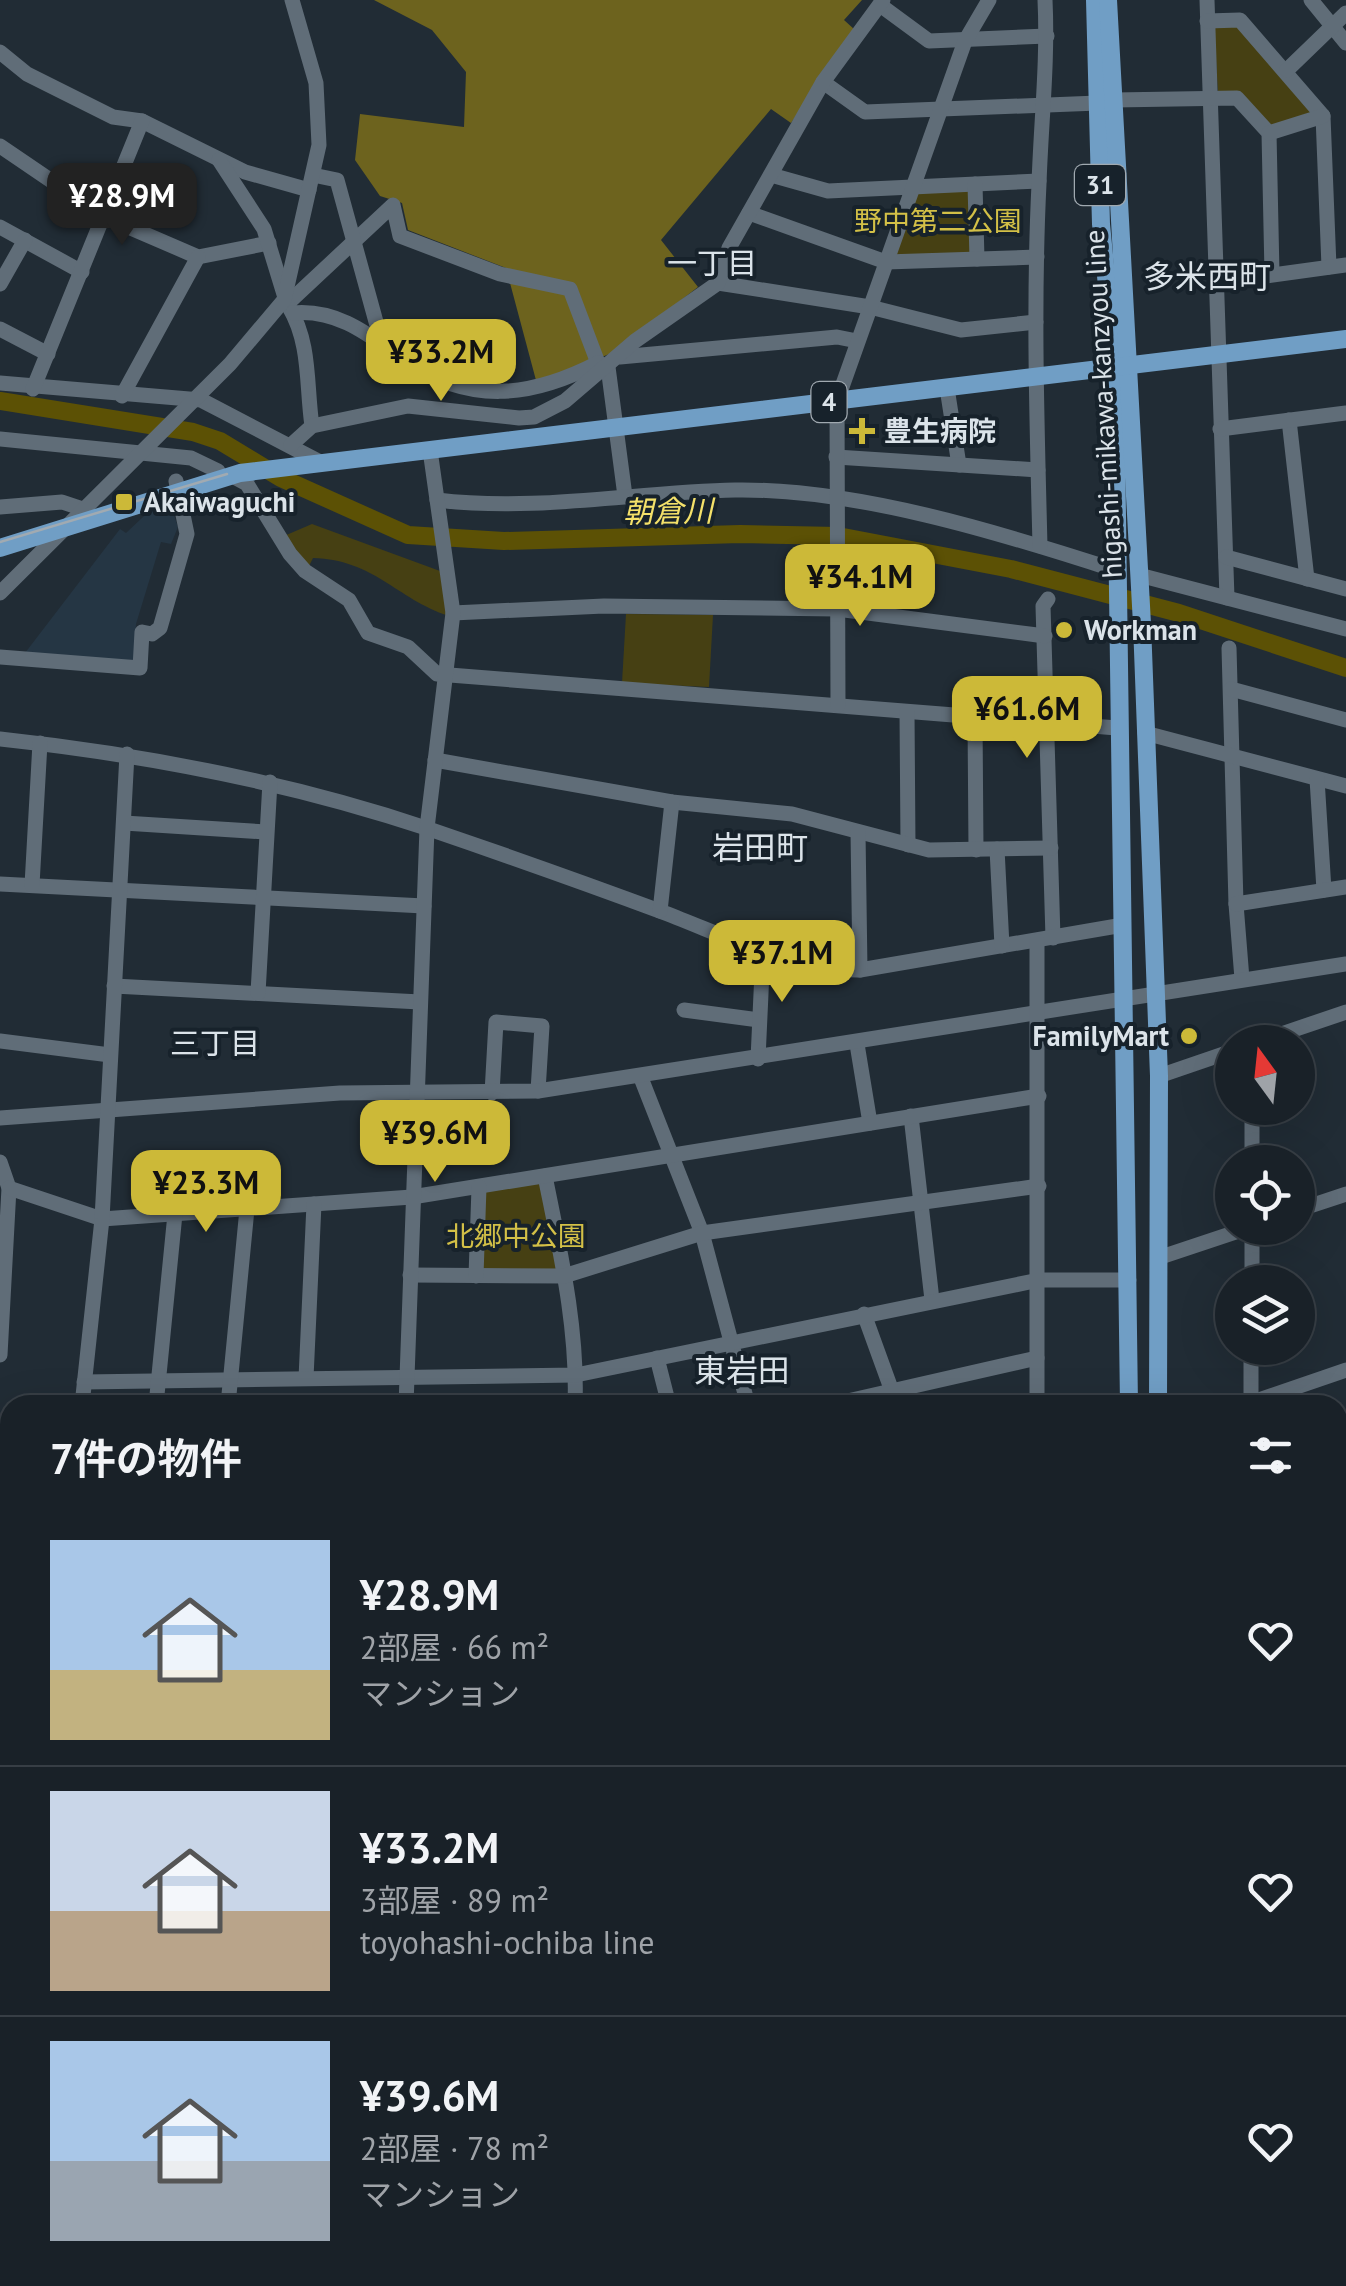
<!DOCTYPE html>
<html lang="ja">
<meta charset="utf-8">
<style>
:root{--surface:#192128;--page:#262e34;--text:#f1f3f6;--muted:#9fa3a8;--line:#373e45;--accent:#ccb938}
body{margin:0;font-family:"PT Sans","Noto Sans JP",sans-serif;background:var(--page);color:var(--text);height:100vh;display:flex;flex-direction:column;font-size:38px;white-space:nowrap}
*{box-sizing:border-box;margin:0}
p{font-size:32px;color:var(--muted)}
.icon{flex:none;width:55px;height:55px;fill:none;stroke:currentColor;stroke-width:2;stroke-linecap:round;stroke-linejoin:round}
.map{position:relative;flex:1;overflow:hidden}
.panel{position:absolute;left:0px;top:1395px;width:1348px;height:892px;display:flex;flex-direction:column;background:var(--surface);border-radius:30px 30px 0 0;box-shadow:0 10px 40px #0002,0 0 0 2px var(--line)}
.panel>*{flex:none}
.needle{width:65px;rotate:345deg}
.controls{position:absolute;left:1215px;top:1025px;display:grid;gap:20px}
.controls a{display:grid;place-items:center;width:100px;height:100px;border-radius:50%;background:var(--surface);box-shadow:0 10px 40px #0002,0 0 0 2px var(--line);font-size:50px}
.price{position:absolute;translate:-50% -85px;padding:0 22px;border-radius:20px;background:var(--accent);color:#111;font-size:32px;line-height:65px;filter:drop-shadow(0 2px 5px #0008)}
.price::after{content:'';position:absolute;left:50%;top:60px;width:30px;height:22px;margin-left:-15px;background:inherit;clip-path:polygon(0 0,100% 0,50% 100%)}
.price.on{background:#222;color:#fff}
ul{padding:0;list-style:none}
li{display:flex;align-items:center;gap:30px;height:250px;padding:0 50px}
li+li{border-top:2px solid var(--line)}
li span{display:grid;place-items:center;flex:none;width:280px;height:200px;border-radius:0px;color:#555}
li>.icon{margin-inline-start:auto}
span .icon{width:120px;height:120px;fill:#fffc;stroke-width:1}
li b{font-size:42px}
h2{display:flex;justify-content:space-between;align-items:center;height:120px;padding:0 50px;font-size:42px}
.map>svg:first-child{display:block}
</style>
<div class="map">
<svg width="1346" height="2286" viewBox="0 0 1346 2286">
<rect width="100%" height="100%" fill="#212c35"/>
<polygon fill="#253644" points="169,500 178,527 171,544 161,542 136,624 135,662 25,653 120,529 126,533 158,503"/>
<g fill="#464013">
<polygon points="1241,24 1312,112 1270,126 1218,92 1214,26"/>
<polygon points="975,184 977,259 886,262 912,185"/>
<path d="M312 524 440 571 449 616C395 598 375 560 313 558L307 570 284 536Z"/>
<polygon points="626,614 713,615 709,687 622,683"/>
<polygon points="542,1181 558,1273 481,1272 483,1191"/>
<polygon points="595,2278 794,2278 796,2282 784,2286 597,2286"/>
</g>
<polygon fill="#6d631e" points="374,0 862,0 844,20 855,30 791,123 771,109 661,240 698,287 614,352 537,384 506,268 408,230 402,203 380,196 355,160 360,114 464,127 466,72 432,30"/>
<g fill="none" stroke-linecap="round" stroke-linejoin="round">
<g stroke="#5c5105" stroke-width="2.5">
<polyline points="1338,1988 1346,1985"/>
<polyline points="1169,2286 1169,2278"/>
</g>
<polyline stroke="#5c5105" stroke-width="18" points="0,401 193,432 220,441 281,478 408,535 504,541 740,534 838,536 1011,569 1179,613 1346,668"/>
<g stroke="#606d78" stroke-width="15">
<polyline points="1207,0 1227,598"/>
<polyline points="1311,0 1346,43"/>
<polyline points="880,5 929,41 1047,36"/>
<polyline points="1207,21 1240,20 1323,116 1329,267"/>
<polyline points="0,52 27,74 113,117 142,121 245,172 309,190"/>
<polyline points="1287,70 1346,13"/>
<polyline points="823,82 865,112 1098,103"/>
<polyline points="1114,100 1237,98 1269,133 1272,274"/>
<polyline points="1269,133 1323,116"/>
<polyline points="0,146 103,216 198,257 269,243"/>
<polyline points="219,160 264,229 287,304 393,205 400,236 500,274 570,289 598,363"/>
<polyline points="313,175 337,180 381,340"/>
<polyline points="771,175 828,191 1039,181"/>
<polyline points="975,184 977,259"/>
<polyline points="749,213 886,262 1037,257"/>
<polyline points="0,227 82,272"/>
<polyline points="718,283 870,307 961,330 1036,322"/>
<polyline points="1215,283 1346,265"/>
<polyline points="0,284 25,240"/>
<path d="M289 307C311 344 306 385 312 426"/>
<path d="M293 313C338 309 369 335 403 359 469 405 530 398 598 363L608 367 625 496"/>
<polyline points="0,329 48,354"/>
<polyline points="620,357 837,337 857,341"/>
<polyline points="0,383 201,400 320,462"/>
<polyline points="947,388 959,465"/>
<polyline points="33,389 142,121"/>
<polyline points="122,396 198,257"/>
<polyline points="1289,420 1307,579"/>
<polyline points="1220,429 1346,413"/>
<polyline points="0,439 191,458 218,471"/>
<polyline points="291,445 312,426 408,406 519,418 534,417 565,401 635,341 718,283 729,248 823,82 883,0"/>
<polyline points="836,457 1038,470"/>
<polyline points="234,477 247,484 290,554 305,571 349,600 368,633 408,647 437,674 1117,728"/>
<path d="M437 500C536 512 635 492 735 490 855 488 1001 533 1115 570"/>
<polyline points="0,507 62,502 83,509"/>
<path d="M1040 546C1037 425 1033 305 1039 184 1041 122 1048 62 1045 0"/>
<polyline points="1226,557 1346,589"/>
<polyline points="1139,575 1346,629"/>
<polyline points="0,593 230,364 284,300 319,145 316,83 292,0"/>
<polyline points="1048,599 1043,606 1053,938"/>
<polyline points="453,613 604,606 837,609 1045,636"/>
<polyline points="1229,648 1236,904 1242,979"/>
<polyline points="0,657 140,668 142,632 152,634 160,628 187,534 176,481"/>
<polyline points="1231,689 1346,720"/>
<polyline points="838,705 837,401 965,41 989,0"/>
<polyline points="907,712 908,845"/>
<polyline points="975,717 976,850"/>
<polyline points="1145,733 1346,786"/>
<path d="M0 739C147 755 289 782 429 829 508 856 587 884 665 913 728 937 793 971 860 970L1123 925"/>
<polyline points="435,760 672,802 792,814 929,850 1051,848"/>
<polyline points="1317,779 1324,890"/>
<polyline points="124,823 266,832"/>
<polyline points="858,832 860,970"/>
<polyline points="997,849 1002,946"/>
<polyline points="0,884 424,906"/>
<polyline points="32,885 40,743"/>
<polyline points="1236,904 1346,887"/>
<polyline points="660,911 672,802"/>
<polyline points="114,986 420,1002"/>
<polyline points="258,993 270,782"/>
<polyline points="684,1010 759,1020"/>
<polyline points="0,1041 110,1055"/>
<polyline points="1258,1042 1346,1012"/>
<polyline points="857,1044 870,1123"/>
<polyline points="758,1059 763,950"/>
<polyline points="1159,1076 1232,1051"/>
<polyline points="641,1078 702,1233 748,1405"/>
<polyline points="492,1093 496,1022 542,1026 538,1091"/>
<polyline points="1252,1108 1252,1162"/>
<polyline points="911,1116 932,1300"/>
<polyline points="0,1118 340,1093 538,1091 1346,964"/>
<polyline points="0,1162 9,1188 0,1355"/>
<path d="M545 1176C560 1251 578 1328 575 1405"/>
<polyline points="9,1188 102,1219 412,1197 1039,1096"/>
<polyline points="1298,1210 1346,1194"/>
<polyline points="1158,1258 1248,1228"/>
<polyline points="410,1275 564,1276 702,1233 1039,1186"/>
<polyline points="476,1276 479,1187"/>
<polyline points="1252,1282 1252,1228"/>
<polyline points="864,1314 897,1405"/>
<polyline points="657,1358 669,1405"/>
<polyline points="306,1378 314,1204"/>
<polyline points="84,1382 576,1375 1039,1280 1129,1280"/>
<polyline points="82,1405 102,1219 127,754"/>
<polyline points="156,1405 175,1214"/>
<polyline points="228,1405 247,1209"/>
<polyline points="406,1405 427,828 453,613 430,450"/>
<polyline points="830,1405 1037,1358"/>
<polyline points="1037,1405 1037,941"/>
<polyline points="1244,1405 1346,1370"/>
<polyline points="1251,1405 1251,1348"/>
<polyline points="0,1506 10,1506"/>
<polyline points="1338,1548 1346,1545"/>
<polyline points="1338,1724 1346,1721"/>
<polyline points="0,1769 10,1767"/>
<polyline points="1338,1901 1346,1899"/>
<polyline points="0,1941 10,1938"/>
<polyline points="1338,2077 1346,2074"/>
<polyline points="0,2100 10,2096"/>
<polyline points="0,2180 10,2177"/>
<polyline points="1338,2259 1342,2286"/>
<polyline points="0,2275 10,2272"/>
<polyline points="155,2278 158,2286"/>
<polyline points="241,2278 244,2286"/>
<polyline points="328,2278 330,2286"/>
<polyline points="590,2278 592,2286"/>
<polyline points="974,2278 976,2286"/>
<polyline points="500,2286 525,2278"/>
<polyline points="799,2286 824,2278"/>
<polyline points="1034,2286 1034,2278"/>
<polyline points="1225,2286 1257,2278"/>
</g>
<g stroke="#709ec5" stroke-width="18">
<polyline points="1095,0 1101,224 1115,369 1129,1405"/>
<polyline points="1108,0 1142,624 1159,1076 1158,1405"/>
<polyline points="0,548 240,473 1346,339"/>
<polyline points="1151,2278 1151,2286"/>
<polyline points="1125,2286 1125,2278"/>
</g>
<polyline stroke="#a1aab1" stroke-width="2.5" points="0,542 227,474"/>
</g>
<g fill="#ccb938" stroke="#17222b" stroke-width="4">
<path d="M857 416h10v10h10v10h-10v10h-10v-10h-10v-10h10z"/>
<rect x="114" y="492" width="20" height="20" rx="5"/>
<circle cx="1064" cy="630" r="10"/>
<circle cx="1189" cy="1036" r="10"/>
</g>
<g text-anchor="middle" stroke-width="8" stroke-linejoin="round" paint-order="stroke">
<g fill="#17222b" stroke="#a0a9b0" stroke-width="2.5">
<rect x="1075" y="165" width="50" height="40" rx="8"/>
<rect x="811.5" y="382" width="35" height="40" rx="8"/>
</g>
<g font-size="25" font-weight="bold" fill="#dbe3e9">
<text x="1100" y="194">31</text>
<text x="829" y="411">4</text>
</g>
<g font-size="28" fill="#d3c047" stroke="#17222b">
<text x="938" y="231">野中第二公園</text>
<text x="516" y="1246">北郷中公園</text>
</g>
<g font-size="28" fill="#dbe3e9" stroke="#17222b">
<text transform="translate(1103 404) rotate(-93)" y="10">higashi-mikawa-kanzyou line</text>
</g>
<g font-size="28" font-weight="bold" fill="#dbe3e9" stroke="#17222b" text-anchor="start">
<text x="884" y="441">豊生病院</text>
<text x="144" y="512">Akaiwaguchi</text>
<text x="1084" y="640">Workman</text>
<text x="1169" y="1046" text-anchor="end">FamilyMart</text>
</g>
<g font-size="30" fill="#dbe3e9" stroke="#17222b">
<text x="712" y="274">一丁目</text>
<text x="215" y="1054">三丁目</text>
</g>
<g font-size="30" font-style="italic" fill="#f4e16a" stroke="#17222b">
<text transform="translate(668 512) rotate(-1)" y="10">朝倉川</text>
</g>
<g font-size="32" fill="#dbe3e9" stroke="#17222b">
<text x="1207" y="288">多米西町</text>
<text x="760" y="859">岩田町</text>
<text x="742" y="1382">東岩田</text>
</g>
</g>
</svg>
<div class="controls">
<a><svg class="needle" viewBox="-14 -14 28 28"><path d="M0-13l5 13h-10z" fill="#e53935"/><path d="M0 13l5-13h-10z" fill="#9fa3a8"/></svg></a>
<a><svg class="icon" aria-label="locate" viewBox="0 0 24 24"><circle cx="12" cy="12" r="6"/><path d="M12 2v4M12 18v4M2 12h4M18 12h4"/></svg></a>
<a><svg class="icon" aria-label="layers" viewBox="0 0 24 24"><path d="M12 4l9 5-9 5-9-5zM3 14l9 5 9-5"/></svg></a>
</div>
<b class="price on" style="left:122px;top:248px">¥28.9M</b>
<b class="price" style="left:441px;top:404px">¥33.2M</b>
<b class="price" style="left:860px;top:629px">¥34.1M</b>
<b class="price" style="left:1027px;top:761px">¥61.6M</b>
<b class="price" style="left:782px;top:1005px">¥37.1M</b>
<b class="price" style="left:435px;top:1185px">¥39.6M</b>
<b class="price" style="left:206px;top:1235px">¥23.3M</b>
<section class="panel">
<h2>7件の物件<svg class="icon" aria-label="filters" viewBox="0 0 24 24"><path d="M4 7h16M4 17h16"/><circle cx="9" cy="7" r="2"/><circle cx="15" cy="17" r="2"/></svg></h2>
<ul>
<li><span style="background:linear-gradient(#a9c7e8 65%,#c2b280 0)"><svg class="icon" aria-label="home" viewBox="0 0 24 24"><path d="M3 11l9-7 9 7M6 9v11h12V9"/></svg></span><div><b>¥28.9M</b><p>2部屋 · 66 m²</p><p>マンション</p></div><svg class="icon" aria-label="heart" viewBox="0 0 24 24"><path d="M12 20l-8-8c-3-5 5-10 8-4 3-6 11-1 8 4z"/></svg></li>
<li><span style="background:linear-gradient(#c9d6e8 60%,#b9a48a 0)"><svg class="icon" aria-label="home" viewBox="0 0 24 24"><path d="M3 11l9-7 9 7M6 9v11h12V9"/></svg></span><div><b>¥33.2M</b><p>3部屋 · 89 m²</p><p>toyohashi-ochiba line</p></div><svg class="icon" aria-label="heart" viewBox="0 0 24 24"><path d="M12 20l-8-8c-3-5 5-10 8-4 3-6 11-1 8 4z"/></svg></li>
<li><span style="background:linear-gradient(#a9c7e8 60%,#9aa5b1 0)"><svg class="icon" aria-label="home" viewBox="0 0 24 24"><path d="M3 11l9-7 9 7M6 9v11h12V9"/></svg></span><div><b>¥39.6M</b><p>2部屋 · 78 m²</p><p>マンション</p></div><svg class="icon" aria-label="heart" viewBox="0 0 24 24"><path d="M12 20l-8-8c-3-5 5-10 8-4 3-6 11-1 8 4z"/></svg></li>
</ul>
</section>
</div>
